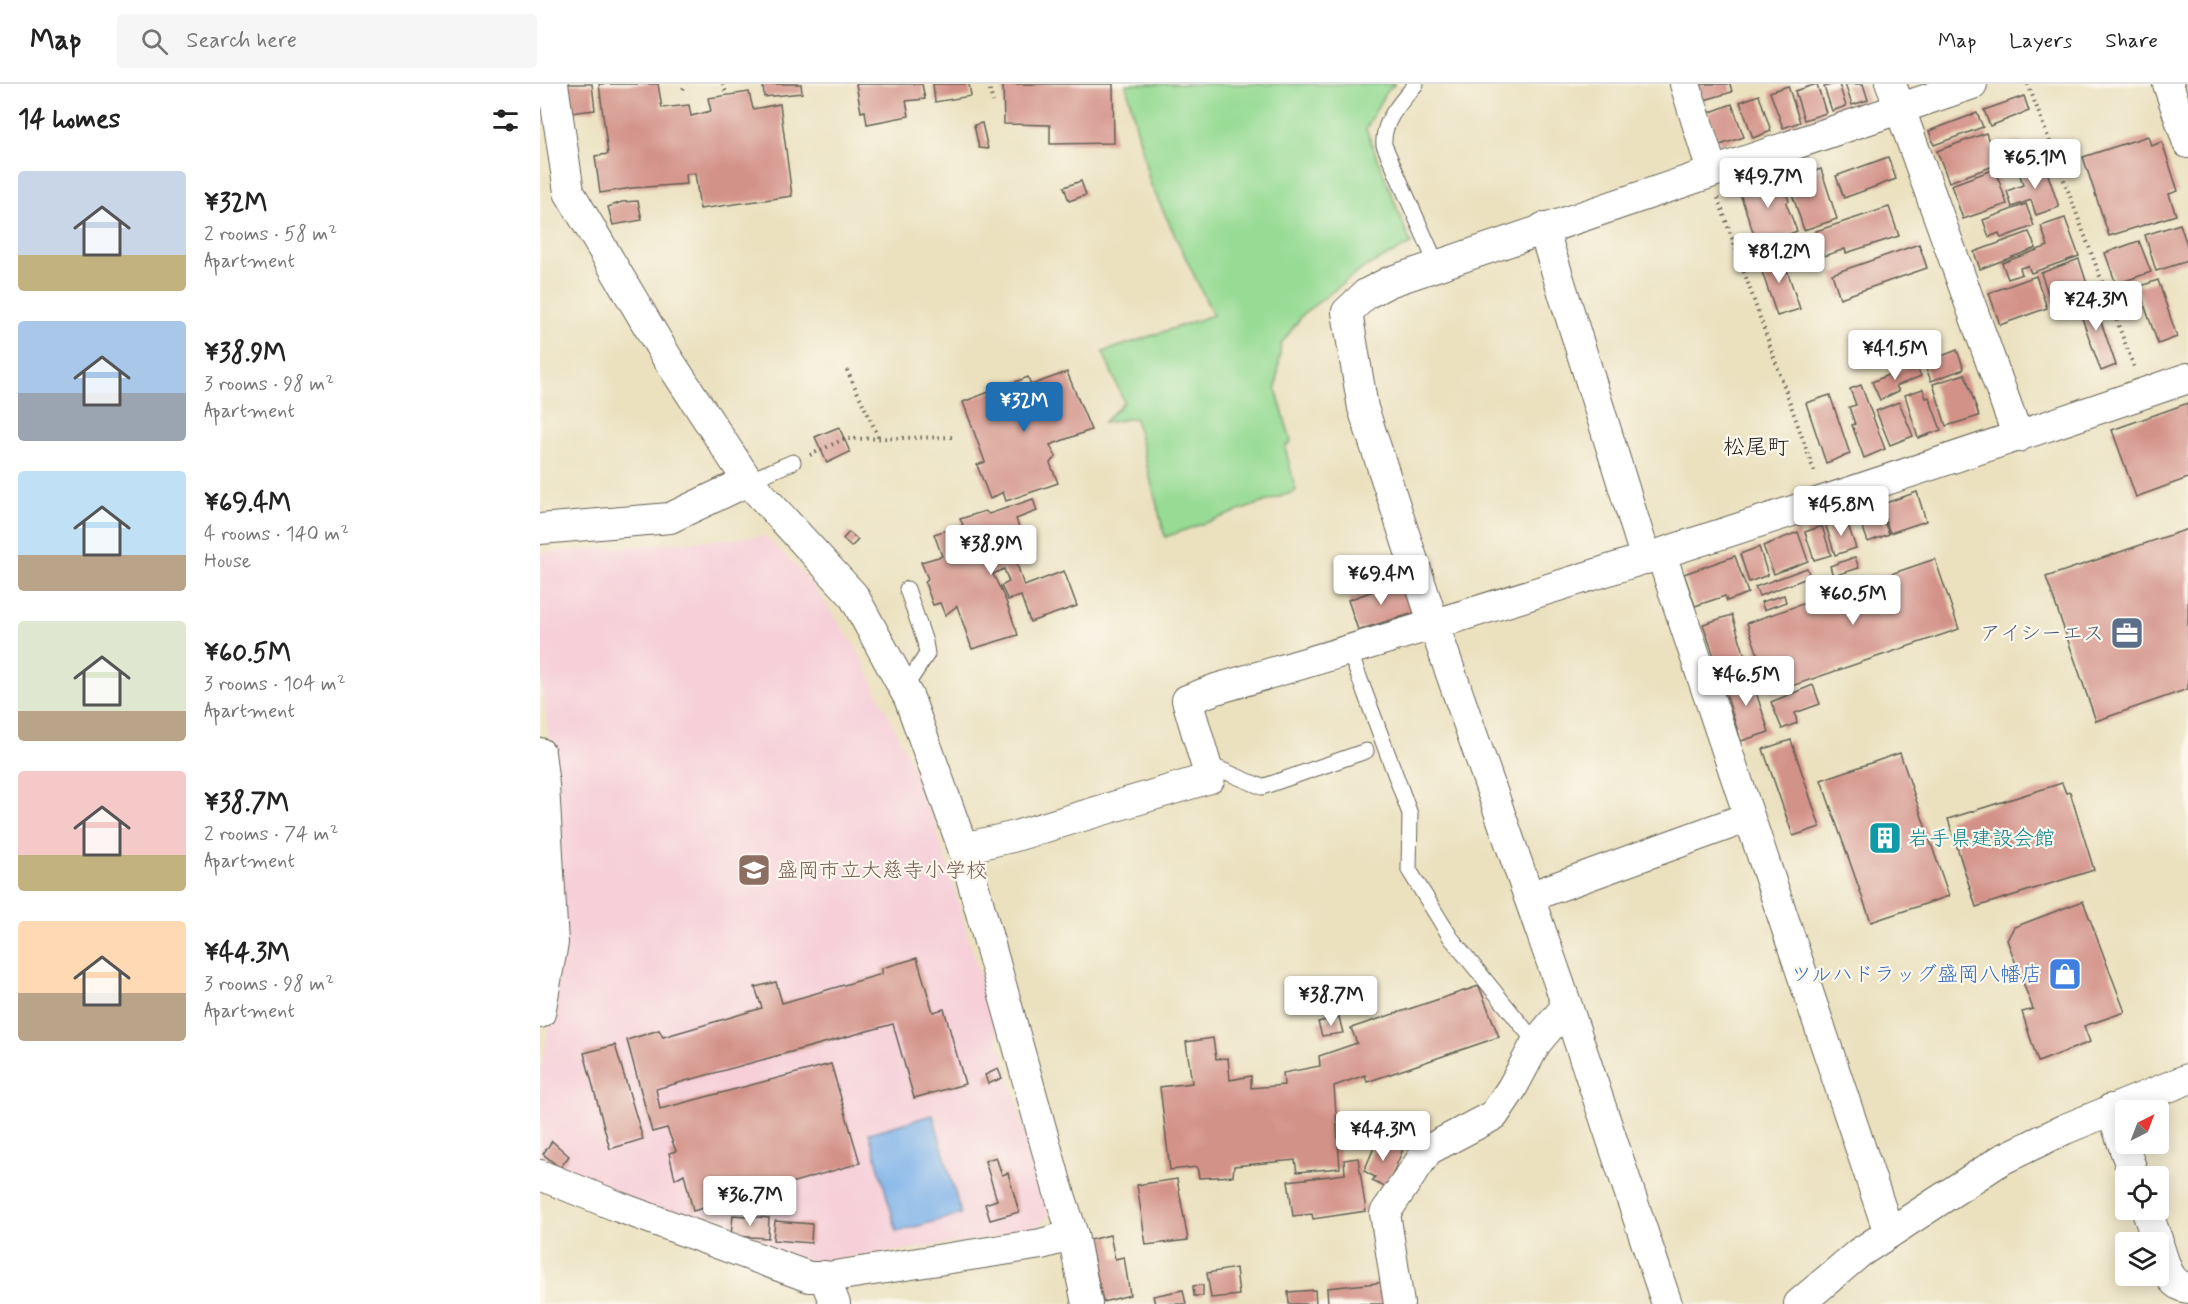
<!DOCTYPE html>
<meta charset="utf-8">
<style>
:root{--surface:#fff;--page:#f6f6f6;--text:#222;--muted:#767676;--line:#e0e0e0;--accent:#1f6fb2}
body{margin:0;font-family:Mynerve,"Klee One",sans-serif;background:var(--page);color:var(--text);height:100vh;display:flex;flex-direction:column;font-size:22px;white-space:nowrap}
*{box-sizing:border-box;margin:0}
p{font-size:20px;color:var(--muted)}
.icon{flex:none;width:33px;height:33px;fill:none;stroke:currentColor;stroke-width:2;stroke-linecap:round;stroke-linejoin:round}
.map{position:relative;flex:1;overflow:hidden}
.sheet{display:flex;flex-direction:column;background:var(--surface);width:540px}
.sheet>*{flex:none}
.needle{width:39px;rotate:42deg}
.controls{position:absolute;left:1575px;top:1016px;display:grid;gap:12px}
.controls a{display:grid;place-items:center;width:54px;height:54px;border-radius:6px;background:var(--surface);box-shadow:0 3px 15px #0003;font-size:30px}
.price{position:absolute;translate:-50% -51px;padding:0 14px;border-radius:6px;background:#fff;color:#222;font-size:20px;line-height:39px;filter:drop-shadow(0 2px 3px #0008)}
.price::after{content:'';position:absolute;left:50%;top:36px;width:18px;height:14px;margin-left:-9px;background:inherit;clip-path:polygon(0 0,100% 0,50% 100%)}
.price.current{background:var(--accent);color:#fff}
ul{padding:0;list-style:none}
li{display:flex;align-items:center;gap:18px;height:150px;padding:0 18px}
li span{display:grid;place-items:center;flex:none;width:168px;height:120px;border-radius:6px;color:#555}
li>.icon{margin-inline-start:auto}
span .icon{width:72px;height:72px;fill:#fffc;stroke-width:1}
li b{font-size:26px}
h2{display:flex;justify-content:space-between;align-items:center;height:72px;padding:0 18px;font-size:26px}
header{display:flex;align-items:center;gap:36px;box-sizing:border-box;height:84px;padding:0 30px;background:var(--surface);border-bottom:2px solid var(--line)}
header strong{font-size:28px}
nav{display:flex;gap:33px;margin-inline-start:auto;font-size:21px}
.search{width:420px;height:54px;background:var(--page);display:flex;align-items:center;gap:15px;box-sizing:border-box;padding:0 21px;border-radius:6px;color:var(--muted);font-size:22px}
main{display:flex;flex:1;min-height:0}
.map>svg:first-child{display:block}
</style>
<header>
<strong>Map</strong>
<div class="search"><svg class="icon" aria-label="search" viewBox="0 0 24 24"><circle cx="10" cy="10" r="6"/><path d="M15 15l6 6"/></svg>Search here</div>
<nav><a>Map</a><a>Layers</a><a>Share</a></nav>
</header>
<main>
<section class="sheet">
<h2>14 homes<svg class="icon" aria-label="filters" viewBox="0 0 24 24"><path d="M4 7h16M4 17h16"/><circle cx="9" cy="7" r="2"/><circle cx="15" cy="17" r="2"/></svg></h2>
<ul>
<li><span style="background:linear-gradient(#c9d6e8 70%,#c2b280 0)"><svg class="icon" aria-label="home" viewBox="0 0 24 24"><path d="M3 11l9-7 9 7M6 9v11h12V9"/></svg></span><div><b>¥32M</b><p>2 rooms · 58 m²</p><p>Apartment</p></div></li>
<li><span style="background:linear-gradient(#a9c7e8 60%,#9aa5b1 0)"><svg class="icon" aria-label="home" viewBox="0 0 24 24"><path d="M3 11l9-7 9 7M6 9v11h12V9"/></svg></span><div><b>¥38.9M</b><p>3 rooms · 98 m²</p><p>Apartment</p></div></li>
<li><span style="background:linear-gradient(#bfe0f5 70%,#b9a48a 0)"><svg class="icon" aria-label="home" viewBox="0 0 24 24"><path d="M3 11l9-7 9 7M6 9v11h12V9"/></svg></span><div><b>¥69.4M</b><p>4 rooms · 140 m²</p><p>House</p></div></li>
<li><span style="background:linear-gradient(#dfe7d0 75%,#b9a48a 0)"><svg class="icon" aria-label="home" viewBox="0 0 24 24"><path d="M3 11l9-7 9 7M6 9v11h12V9"/></svg></span><div><b>¥60.5M</b><p>3 rooms · 104 m²</p><p>Apartment</p></div></li>
<li><span style="background:linear-gradient(#f6c9c9 70%,#c2b280 0)"><svg class="icon" aria-label="home" viewBox="0 0 24 24"><path d="M3 11l9-7 9 7M6 9v11h12V9"/></svg></span><div><b>¥38.7M</b><p>2 rooms · 74 m²</p><p>Apartment</p></div></li>
<li><span style="background:linear-gradient(#ffd9b3 60%,#b9a48a 0)"><svg class="icon" aria-label="home" viewBox="0 0 24 24"><path d="M3 11l9-7 9 7M6 9v11h12V9"/></svg></span><div><b>¥44.3M</b><p>3 rooms · 98 m²</p><p>Apartment</p></div></li>
</ul>
</section>
<div class="map">
<svg width="1648" height="1220" viewBox="0 0 1648 1220">
<rect width="100%" height="100%" fill="#fbf7ec"/>
<filter id="ink" filterUnits="userSpaceOnUse"><feTurbulence type="fractalNoise" baseFrequency=".0167" numOctaves="2"/><feDisplacementMap in="SourceGraphic" scale="12" xChannelSelector="R" yChannelSelector="G"/><feConvolveMatrix kernelMatrix="1 2 1 2 8 2 1 2 1" color-interpolation-filters="sRGB"/></filter>
<filter id="wash" filterUnits="userSpaceOnUse"><feTurbulence type="fractalNoise" baseFrequency=".008" numOctaves="4" result="noise"/><feDisplacementMap in="SourceGraphic" scale="24" xChannelSelector="R" yChannelSelector="G"/><feGaussianBlur stdDeviation="1.35" result="paint"/><feColorMatrix in="noise" values="0 0 0 0 0 0 0 0 0 0 0 0 0 0 0 0 0 1.4 0 .05"/><feComposite in="paint" operator="in"/></filter>
<g filter="url(#wash)">
<rect width="100%" height="100%" fill="#ebe1bf"/>
<polygon fill="#f6cfd9" points="225,452 266,492 317,565 388,715 509,1130 496,1147 267,1180 17,1089 0,1075 0,990 25,857 11,672 0,583 0,469"/>
<polygon fill="#97db94" stroke="#5a7c58" stroke-width="1.5" points="586,0 855,0 845,9 826,45 871,160 825,183 764,229 741,260 736,305 751,357 745,363 756,407 625,453 595,334 563,339 584,318 563,268 673,231 610,99"/>
<polygon fill="#7bb1e9" stroke="#4c6682" stroke-width="1.5" points="393,1031 421,1130 357,1148 329,1049"/>
<g id="blocks">
<g fill="#d39288">
<polygon points="26,0 52,0 55,26 30,29"/>
<polygon points="59,0 118,0 122,24 149,21 151,32 171,27 168,14 209,8 213,25 240,20 252,112 160,125 155,89 146,90 147,100 92,104 60,109 55,72 68,70"/>
<polygon points="223,0 261,0 262,9 224,13"/>
<polygon points="316,0 382,0 385,15 366,17 369,32 327,40 325,27 321,28"/>
<polygon points="393,0 429,0 431,12 395,18"/>
<polygon points="463,0 573,0 574,59 510,60 510,41 464,40"/>
<polygon points="1156,0 1190,0 1192,8 1161,17"/>
<polygon points="1277,0 1286,29 1264,36 1255,7"/>
<polygon points="1294,0 1299,0 1306,22 1292,27 1284,3"/>
<polygon points="1305,0 1323,0 1328,16 1312,21"/>
<polygon points="1248,2 1260,38 1243,44 1230,8"/>
<polygon points="1219,11 1231,47 1213,54 1200,18"/>
<polygon points="1484,12 1489,27 1450,42 1444,26"/>
<polygon points="1192,20 1204,53 1180,61 1168,29"/>
<polygon points="1437,29 1443,43 1394,61 1389,47"/>
<polygon points="442,39 448,65 439,64 434,41"/>
<polygon points="1446,49 1452,66 1478,56 1484,71 1409,98 1397,67"/>
<polygon points="1608,52 1611,62 1622,58 1638,107 1629,110 1636,131 1569,152 1543,73"/>
<polygon points="1348,73 1356,95 1304,114 1296,92"/>
<polygon points="1504,79 1519,123 1496,131 1491,116 1472,123 1467,107 1483,101 1479,88"/>
<polygon points="1281,85 1297,135 1264,146 1252,110 1257,109 1252,95"/>
<polygon points="1455,85 1467,120 1423,135 1411,101"/>
<polygon points="1239,90 1249,117 1246,119 1257,147 1218,162 1198,104"/>
<polygon points="541,97 546,111 529,117 524,103"/>
<polygon points="98,117 102,136 73,141 68,123 82,118"/>
<polygon points="1486,120 1494,142 1461,154 1459,149 1449,153 1443,136"/>
<polygon points="1349,123 1359,152 1306,169 1305,165 1284,172 1276,147"/>
<polygon points="1525,134 1539,172 1491,189 1488,182 1480,184 1482,190 1468,195 1462,179 1508,162 1501,142"/>
<polygon points="1640,140 1648,164 1648,177 1616,187 1605,151"/>
<polygon points="1489,148 1496,164 1440,185 1434,168"/>
<polygon points="1599,157 1611,188 1576,200 1565,169"/>
<polygon points="1379,160 1387,184 1300,214 1292,190"/>
<polygon points="1241,168 1260,225 1237,232 1218,176"/>
<polygon points="1539,175 1547,200 1525,208 1528,216 1512,221 1501,189"/>
<polygon points="1496,192 1507,224 1460,241 1449,209"/>
<polygon points="1618,196 1637,253 1618,260 1598,203"/>
<polygon points="1551,209 1576,281 1561,287 1535,215"/>
<polygon points="1417,266 1424,285 1391,297 1384,279"/>
<polygon points="1375,279 1381,292 1356,302 1359,307 1340,316 1332,298"/>
<polygon points="527,288 551,346 510,361 516,373 510,379 518,399 466,417 463,408 450,415 437,381 445,378 423,318 488,293 491,301"/>
<polygon points="1425,290 1439,332 1406,342 1393,300"/>
<polygon points="1321,301 1345,365 1324,374 1312,341 1315,340 1309,323 1316,321 1310,305"/>
<polygon points="1383,305 1386,314 1389,313 1401,346 1378,354 1365,311"/>
<polygon points="1290,311 1310,370 1286,379 1266,319"/>
<polygon points="1359,318 1373,352 1350,361 1336,327"/>
<polygon points="1648,319 1648,394 1596,413 1572,346"/>
<polygon points="299,343 310,368 287,379 275,353"/>
<polygon points="1377,408 1386,437 1350,449 1340,421"/>
<polygon points="493,415 497,427 476,435 489,471 476,477 484,502 524,487 537,522 490,538 481,512 468,516 461,502 469,498 464,485 453,490 466,517 478,551 432,565 417,522 405,531 400,519 393,521 385,499 388,495 381,478 402,472 394,450 423,441 420,435 445,427 449,430"/>
<polygon points="1338,422 1349,450 1328,458 1318,430"/>
<polygon points="1306,435 1316,464 1295,471 1286,442"/>
<polygon points="1282,442 1291,471 1274,476 1265,448"/>
<polygon points="1648,445 1648,605 1556,637 1506,493"/>
<polygon points="309,448 318,456 311,463 303,455"/>
<polygon points="1258,448 1268,477 1234,490 1223,462"/>
<polygon points="1219,463 1228,491 1209,498 1200,470"/>
<polygon points="1195,472 1208,509 1187,517 1185,512 1155,522 1144,490"/>
<polygon points="1315,473 1319,484 1293,492 1290,482"/>
<polygon points="1395,475 1419,545 1231,609 1207,539"/>
<polygon points="1267,484 1270,493 1219,512 1215,503"/>
<polygon points="864,496 874,529 818,546 808,516"/>
<polygon points="1244,511 1246,518 1224,526 1221,518"/>
<polygon points="1192,531 1207,578 1179,587 1163,540"/>
<polygon points="1206,587 1208,594 1211,593 1229,648 1201,657 1183,600 1191,597 1190,593"/>
<polygon points="1273,601 1280,620 1255,629 1257,639 1242,645 1231,618"/>
<polygon points="1251,656 1280,743 1253,752 1223,665"/>
<polygon points="1360,669 1409,812 1331,838 1281,696"/>
<polygon points="1522,699 1526,709 1530,708 1554,786 1436,823 1408,735"/>
<polygon points="1543,817 1585,928 1544,942 1550,958 1498,978 1482,928 1493,925 1467,856 1474,843"/>
<polygon points="377,874 393,928 404,925 425,1000 374,1014 353,940 116,1005 120,1025 291,980 320,1079 153,1127 144,1090 135,1095 129,1069 136,1067 127,1044 112,1048 87,956 119,946 123,953 222,924 215,903 236,898 242,919 342,890 342,884"/>
<polygon points="939,902 959,953 827,998 825,991 794,1002 800,1084 757,1088 755,1076 694,1082 693,1092 659,1094 657,1083 630,1086 620,1003 652,999 646,958 673,954 676,975 688,974 690,996 711,992 711,1004 744,1001 743,989 780,982 779,972 817,959 811,944"/>
<polygon points="799,933 803,949 782,952 778,938"/>
<polygon points="75,961 103,1055 70,1065 44,969"/>
<polygon points="458,985 462,994 448,1000 445,991"/>
<polygon points="839,1052 863,1065 847,1104 832,1097 835,1093 824,1087"/>
<polygon points="12,1057 29,1072 20,1084 3,1070"/>
<polygon points="456,1073 462,1091 468,1089 479,1128 450,1136 445,1120 457,1116 445,1077"/>
<polygon points="818,1074 826,1127 773,1135 772,1130 753,1132 748,1097 805,1090 804,1076"/>
<polygon points="637,1095 648,1156 606,1161 597,1101"/>
<polygon points="193,1131 229,1134 228,1154 191,1152"/>
<polygon points="235,1137 272,1140 271,1159 233,1156"/>
<polygon points="570,1151 575,1175 584,1173 590,1211 563,1218 549,1156"/>
<polygon points="696,1184 699,1211 671,1214 667,1189"/>
<polygon points="847,1198 850,1220 788,1220 787,1204"/>
<polygon points="663,1201 663,1212 654,1212 653,1202"/>
<polygon points="643,1206 646,1220 615,1220 613,1212"/>
<polygon points="775,1206 776,1220 749,1220 748,1208"/>
</g>
</g>
</g>
<g filter="url(#ink)">
<use href="#blocks" fill-opacity="0" stroke="#646155" stroke-width="1.5"/>
<g fill="none" stroke-linecap="round" stroke-linejoin="round">
<g stroke="#646155" stroke-width="17">
<g id="lane">
<path d="M876 0C861 18 842 37 844 61L897 181"/>
<polyline points="208,397 253,378"/>
<polyline points="809,566 870,730 869,786 911,854 996,959"/>
<polyline points="364,605 387,570 385,558 367,505"/>
<polyline points="665,679 722,703 826,667"/>
</g>
</g>
<g stroke="#646155" stroke-width="32">
<g id="street">
<polyline points="13,0 29,108 126,272 208,397 313,511 369,614 423,764 517,1102 533,1151 547,1220"/>
<polyline points="1145,0 1172,87"/>
<polyline points="1351,0 1478,353"/>
<polyline points="1628,0 1648,59"/>
<polyline points="1003,144 1106,475"/>
<polyline points="0,445 130,434 208,397"/>
<polyline points="1121,470 1349,1149"/>
<polyline points="0,669 4,701 13,859 0,929"/>
<path d="M423 764 472 753 670 694 647 616 676 605C1003 511 1326 405 1648 294"/>
<polyline points="989,813 1209,733"/>
<polyline points="1571,1025 1594,1092"/>
<polyline points="0,1091 79,1123 269,1193 288,1193 501,1160 533,1151"/>
<polyline points="1606,1125 1618,1158"/>
<path d="M1618 1160C1625 1178 1627 1201 1648 1204"/>
<polyline points="284,1192 295,1220"/>
<polyline points="859,1220 845,1129 888,1066 954,1031 972,1004 996,959 1027,922"/>
<polyline points="1127,1220 1027,922 894,541 823,324 807,228 826,210 849,198 1432,0"/>
<polyline points="1259,1220 1319,1169 1461,1076 1525,1045 1648,995"/>
</g>
</g>
<g stroke="#646155" stroke-width="4" stroke-dasharray="1.5 4.5" stroke-linecap="butt">
<polyline points="183,0 186,9"/>
<polyline points="448,0 453,18"/>
<polyline points="1488,0 1594,283"/>
<polyline points="143,5 146,0"/>
<polyline points="1178,114 1275,390"/>
<polyline points="307,286 339,354"/>
<polyline points="270,371 304,355 415,353"/>
</g>
<use href="#lane" stroke="#fff" stroke-width="15"/>
<use href="#street" stroke="#fff" stroke-width="30"/>
</g>
</g>
<defs>
<g id="office-square" transform="scale(1.725)"><rect x="-9" y="-9" width="18" height="18" rx="4" fill="#5c6f8a" stroke="#fbf7ec"/><path d="M-6-3h4V-5.5h4V-3h4V5H-6ZM-1-4.5V-3h2v-1.5ZM-6 0V1H6V0Z" fill="#fff"/></g>
<g id="building-square" transform="scale(1.725)"><rect x="-9" y="-9" width="18" height="18" rx="4" fill="#0f9aa8" stroke="#fbf7ec"/><path d="M-4-6H4V6H1V3H-1V6H-4ZM-2.5-4.3h1.7v1.8h-1.7ZM.8-4.3h1.7v1.8H.8ZM-2.5-1h1.7V.8h-1.7ZM.8-1h1.7V.8H.8Z" fill="#fff"/></g>
<g id="school-square" transform="scale(1.725)"><rect x="-9" y="-9" width="18" height="18" rx="4" fill="#8d6e63" stroke="#fbf7ec"/><path d="M0-5L7-2L0 1L-7-2ZM-4 1L0 2.5L4 1V4Q0 6-4 4Z" fill="#fff"/></g>
<g id="shop-square" transform="scale(1.725)"><rect x="-9" y="-9" width="18" height="18" rx="4" fill="#3f7fe0" stroke="#fbf7ec"/><path d="M-5-2.5h2.3a2.7 3.5 0 0 1 5.4 0H5L5.5 6h-11ZM-1.5-2.5h3a1.5 2.3 0 0 0-3 0Z" fill="#fff"/></g>
</defs>
<g fill-rule="evenodd">
<use href="#office-square" x="1587" y="549"/>
<use href="#building-square" x="1345" y="754"/>
<use href="#school-square" x="214" y="786"/>
<use href="#shop-square" x="1525" y="890"/>
</g>
<g text-anchor="middle" stroke-width="4.5" stroke-linejoin="round" paint-order="stroke">
<g font-size="21" fill="#4e5e75" stroke="#fbf7ec" text-anchor="end">
<text x="1564" y="556">アイシーエス</text>
</g>
<g font-size="21" fill="#0d838f" stroke="#fbf7ec" text-anchor="start">
<text x="1368" y="761">岩手県建設会館</text>
</g>
<g font-size="21" fill="#785e54" stroke="#fbf7ec" text-anchor="start">
<text x="237" y="793">盛岡市立大慈寺小学校</text>
</g>
<g font-size="21" fill="#366cbe" stroke="#fbf7ec" text-anchor="end">
<text x="1502" y="897">ツルハドラッグ盛岡八幡店</text>
</g>
<g font-size="22" fill="#1c1c1c" stroke="#fbf7ec">
<text x="1216" y="370">松尾町</text>
</g>
</g>
</svg>
<div class="controls">
<a><svg class="needle" viewBox="-14 -14 28 28"><path d="M0-13l5 13h-10z" fill="#e53935"/><path d="M0 13l5-13h-10z" fill="#767676"/></svg></a>
<a><svg class="icon" aria-label="locate" viewBox="0 0 24 24"><circle cx="12" cy="12" r="6"/><path d="M12 2v4M12 18v4M2 12h4M18 12h4"/></svg></a>
<a><svg class="icon" aria-label="layers" viewBox="0 0 24 24"><path d="M12 4l9 5-9 5-9-5zM3 14l9 5 9-5"/></svg></a>
</div>
<b class="price" style="left:1495px;top:106px">¥65.1M</b>
<b class="price" style="left:1228px;top:125px">¥49.7M</b>
<b class="price" style="left:1239px;top:200px">¥81.2M</b>
<b class="price" style="left:1556px;top:248px">¥24.3M</b>
<b class="price" style="left:1355px;top:297px">¥41.5M</b>
<b class="price current" style="left:484px;top:349px">¥32M</b>
<b class="price" style="left:1301px;top:453px">¥45.8M</b>
<b class="price" style="left:451px;top:492px">¥38.9M</b>
<b class="price" style="left:841px;top:522px">¥69.4M</b>
<b class="price" style="left:1313px;top:542px">¥60.5M</b>
<b class="price" style="left:1206px;top:623px">¥46.5M</b>
<b class="price" style="left:791px;top:943px">¥38.7M</b>
<b class="price" style="left:843px;top:1078px">¥44.3M</b>
<b class="price" style="left:210px;top:1143px">¥36.7M</b>
</div>
</main>
